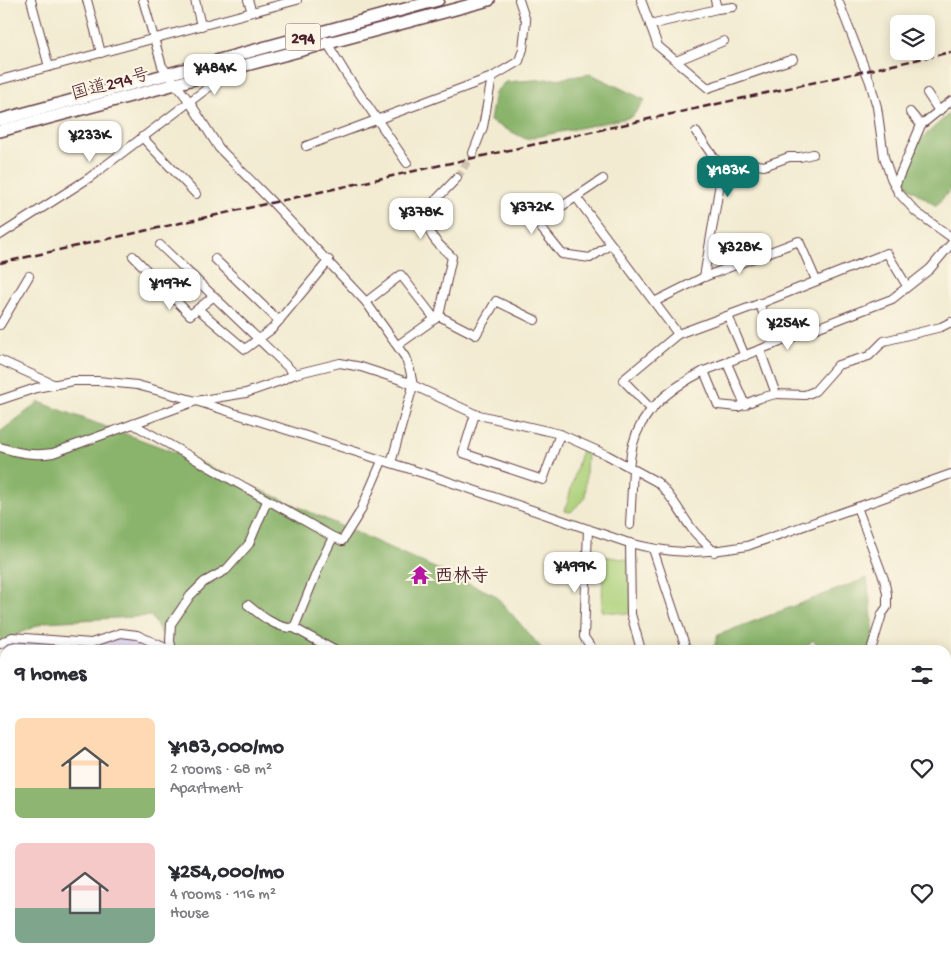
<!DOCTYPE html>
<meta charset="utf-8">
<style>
:root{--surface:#fff;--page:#f7f7f7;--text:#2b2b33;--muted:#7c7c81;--accent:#0f766e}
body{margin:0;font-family:"Gochi Hand","Klee One",sans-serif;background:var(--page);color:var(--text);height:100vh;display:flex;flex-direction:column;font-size:19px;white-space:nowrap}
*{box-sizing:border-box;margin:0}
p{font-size:16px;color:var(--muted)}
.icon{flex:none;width:28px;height:28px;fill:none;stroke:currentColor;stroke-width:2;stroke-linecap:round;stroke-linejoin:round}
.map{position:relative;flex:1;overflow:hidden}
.details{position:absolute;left:0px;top:645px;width:951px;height:321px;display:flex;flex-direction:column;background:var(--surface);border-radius:15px 15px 0 0;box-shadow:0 2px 12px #0003}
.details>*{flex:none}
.tools{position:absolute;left:890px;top:15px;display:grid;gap:10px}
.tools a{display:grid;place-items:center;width:45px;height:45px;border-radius:8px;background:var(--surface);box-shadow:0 2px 12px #0003;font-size:25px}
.price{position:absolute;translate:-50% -42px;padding:0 11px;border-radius:10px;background:#fff;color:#222;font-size:16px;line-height:32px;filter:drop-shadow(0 1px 2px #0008)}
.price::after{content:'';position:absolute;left:50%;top:30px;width:15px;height:11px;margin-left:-8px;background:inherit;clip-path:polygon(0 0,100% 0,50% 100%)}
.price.current{background:var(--accent);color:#fff}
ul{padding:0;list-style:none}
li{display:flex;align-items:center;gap:15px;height:125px;padding:0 15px}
li span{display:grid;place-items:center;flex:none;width:140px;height:100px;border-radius:8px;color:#555}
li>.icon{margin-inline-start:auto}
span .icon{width:60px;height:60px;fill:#fffc;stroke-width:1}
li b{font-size:21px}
h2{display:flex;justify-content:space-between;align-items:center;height:60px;padding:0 15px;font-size:21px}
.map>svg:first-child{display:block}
</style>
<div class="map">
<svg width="951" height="966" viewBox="0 0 951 966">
<rect width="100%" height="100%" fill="#fcf5e5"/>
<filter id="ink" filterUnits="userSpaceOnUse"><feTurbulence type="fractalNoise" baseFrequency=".02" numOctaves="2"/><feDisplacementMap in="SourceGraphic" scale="10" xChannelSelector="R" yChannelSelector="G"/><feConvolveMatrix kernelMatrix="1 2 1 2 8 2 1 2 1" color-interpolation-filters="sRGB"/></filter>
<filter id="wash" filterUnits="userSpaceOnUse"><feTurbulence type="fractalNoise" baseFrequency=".0096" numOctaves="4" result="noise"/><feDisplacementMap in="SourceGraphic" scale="20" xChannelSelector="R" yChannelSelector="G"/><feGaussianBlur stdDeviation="1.12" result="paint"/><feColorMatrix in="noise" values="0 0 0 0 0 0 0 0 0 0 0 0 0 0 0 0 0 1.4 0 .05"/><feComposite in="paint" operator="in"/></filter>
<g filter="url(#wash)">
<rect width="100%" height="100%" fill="#f2ebd1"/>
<polygon fill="#dfd5f5" points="121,633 137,635 147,650 5,650 5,843 0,841 0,674 4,669 0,644 12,637 91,643"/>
<g fill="#add27c" stroke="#7c7854">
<polygon points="582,448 587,451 585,498 571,512 565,511"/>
<polygon points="603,556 630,560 631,614 602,611"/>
<polygon points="5,937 5,961 62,961 55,966 0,966 0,941"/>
<polygon points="513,961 743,961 743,966 526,966"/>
</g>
<g fill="#8ab46c" stroke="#6a6a4c">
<polygon points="591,74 645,100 632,117 526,139 490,121 495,92 505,82 565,78"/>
<polygon points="951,112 951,189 936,206 902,183 919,141"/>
<polygon points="39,402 185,456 495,595 543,650 172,650 151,616 45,622 0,642 0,432"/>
<polygon points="867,578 876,650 825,650 812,640 805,650 713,650 718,635"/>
<polygon points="758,961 886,961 884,966 758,966"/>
</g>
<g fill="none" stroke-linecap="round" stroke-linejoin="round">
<g stroke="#57b4d5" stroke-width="15">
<polyline points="0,871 5,876"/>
<polyline points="605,961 613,966"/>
<polyline points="0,965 6,961"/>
<polyline points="726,966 726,961"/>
</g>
</g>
</g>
<g filter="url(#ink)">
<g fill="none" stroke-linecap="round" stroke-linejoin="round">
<polyline stroke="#d0c2b0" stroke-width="8" stroke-dasharray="8 4" stroke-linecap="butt" points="457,178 473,153"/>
<g stroke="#633e44" stroke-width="10">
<g id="minor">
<polyline points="31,0 49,67"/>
<polyline points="87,0 101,53"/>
<polyline points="143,0 162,66 189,101 219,148 272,202 366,302 405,357 410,370 413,386 391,463"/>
<polyline points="195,0 201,26"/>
<polyline points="248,0 252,12"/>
<polyline points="641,0 658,46 708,88 793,59"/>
<polyline points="838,0 870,82 877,107 884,157 891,178 898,192 916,212 951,237"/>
<polyline points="717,9 733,7"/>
<polyline points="650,25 717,9 715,0"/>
<polyline points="326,41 346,74 407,163"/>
<polyline points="676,61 724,41"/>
<polyline points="0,80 297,0"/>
<polyline points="927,93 939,111"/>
<polyline points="910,112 921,125"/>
<polyline points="696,132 720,166 721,177 704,277"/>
<polyline points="142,137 196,194"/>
<polyline points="306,146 492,77 519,61 523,49 526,21 519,0"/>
<polyline points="473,153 483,127 492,77"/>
<polyline points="721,177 752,164 764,166 789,157 800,157 813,154"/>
<polyline points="603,179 537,223 562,254 590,258 611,244"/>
<polyline points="895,186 921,125 951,101"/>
<polyline points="576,197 678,334"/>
<polyline points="0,235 89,178 213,84 217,73"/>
<polyline points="160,245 295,374"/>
<polyline points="133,256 190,315 214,296"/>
<polyline points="215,259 279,321"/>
<polyline points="366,302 401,275 435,319"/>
<polyline points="654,302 704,277 799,241 816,280"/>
<polyline points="759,304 887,253 907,286"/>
<polyline points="198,309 245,349 272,329 329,260"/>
<path d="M439 316 452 257C430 236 427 237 430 206L457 178"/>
<polyline points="728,316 745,356"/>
<polyline points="0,325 29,276"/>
<polyline points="398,345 439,316 476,335 496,301 535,320"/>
<polyline points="760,350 776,394 805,395 815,391 838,365 869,356 884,341 941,327 951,322"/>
<polyline points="0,360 55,385"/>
<polyline points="727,363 745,405"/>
<polyline points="704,371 718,405 738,407 760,398 776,394"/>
<path d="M0 400 36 388 73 381H98L137 385 196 401 432 476 626 542C673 555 700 554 747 546L951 474"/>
<polyline points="652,410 623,380 678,334 759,304 778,343"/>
<polyline points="475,414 463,453 543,480 560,434"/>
<polyline points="133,424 333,537"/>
<path d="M0 447C18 453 33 456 53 453L196 401 246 393 280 381 295 374 340 363 361 367 404 381 475 414 560 434 607 455 657 482C672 495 680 513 692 529 698 537 707 544 714 552"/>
<path d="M629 467C630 460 631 452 633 444 642 409 674 386 704 371L892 299 930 269 951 244"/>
<polyline points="857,507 884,579 887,594 887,607 882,614 871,650"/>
<polyline points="630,525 633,469"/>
<polyline points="588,529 584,637 593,650"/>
<polyline points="630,543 631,614 641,650"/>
<polyline points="653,549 686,648 688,650"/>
<path d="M248 605C260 615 277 629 294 628"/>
<polyline points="0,644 12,637 91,643 121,633 137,635 170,650"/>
<polyline points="172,650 170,641 171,624 190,596 204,582 226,570 249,544 267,501"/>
<polyline points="334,650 294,628 320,564 333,537 342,541 360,512 382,461"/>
<polyline points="0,677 5,679"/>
<polyline points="946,765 951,767"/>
<polyline points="946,819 951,826"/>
<polyline points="946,906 951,906"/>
<polyline points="910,961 912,966"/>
<polyline points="331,966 333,961"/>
<polyline points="601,966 604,961"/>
</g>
</g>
<g stroke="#633e44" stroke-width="14">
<g id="highway">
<polyline points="0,120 438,0"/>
<polyline points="0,131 489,0"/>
</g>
</g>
<use href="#minor" stroke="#fff" stroke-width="8"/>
<use href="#highway" stroke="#fff" stroke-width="11"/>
<polyline stroke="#4a1f2b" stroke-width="2.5" stroke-dasharray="8 4" stroke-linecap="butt" points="0,263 951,52"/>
</g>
</g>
<defs>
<g id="temple-bare" transform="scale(1.5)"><path d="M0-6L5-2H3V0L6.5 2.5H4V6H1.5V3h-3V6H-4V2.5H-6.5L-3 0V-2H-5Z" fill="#b5179e" stroke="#fcf5e5" stroke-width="2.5" paint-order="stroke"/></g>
</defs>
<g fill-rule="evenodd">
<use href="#temple-bare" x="420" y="575"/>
</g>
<g text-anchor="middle" stroke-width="4.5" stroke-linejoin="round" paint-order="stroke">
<rect fill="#fcf5e5" stroke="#7f5f63" stroke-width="1" x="285.5" y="23.5" width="35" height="27" rx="4"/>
<g font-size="16" font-weight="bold" fill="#4a1f2b">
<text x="303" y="43">294</text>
</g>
<g font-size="18" fill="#4a1f2b" stroke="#fcf5e5">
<text transform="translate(110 83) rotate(-15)" y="6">国道294号</text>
</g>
<g font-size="18" font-weight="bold" fill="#4a1f2b" stroke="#fcf5e5" text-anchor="start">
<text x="435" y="581">西林寺</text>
</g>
</g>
</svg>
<div class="tools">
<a><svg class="icon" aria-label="layers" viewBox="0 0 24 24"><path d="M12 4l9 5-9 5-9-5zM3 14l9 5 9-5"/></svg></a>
</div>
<b class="price" style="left:215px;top:96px">¥484K</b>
<b class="price" style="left:90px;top:163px">¥233K</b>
<b class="price current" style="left:728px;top:198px">¥183K</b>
<b class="price" style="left:532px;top:235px">¥372K</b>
<b class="price" style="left:421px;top:240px">¥378K</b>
<b class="price" style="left:740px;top:275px">¥328K</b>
<b class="price" style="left:170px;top:311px">¥197K</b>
<b class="price" style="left:788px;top:351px">¥254K</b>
<b class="price" style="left:575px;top:594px">¥499K</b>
<section class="details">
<h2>9 homes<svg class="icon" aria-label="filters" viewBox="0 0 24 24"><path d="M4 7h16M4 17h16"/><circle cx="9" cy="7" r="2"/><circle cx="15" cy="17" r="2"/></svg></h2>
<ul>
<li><span style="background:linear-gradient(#ffd9b3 70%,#8fb573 0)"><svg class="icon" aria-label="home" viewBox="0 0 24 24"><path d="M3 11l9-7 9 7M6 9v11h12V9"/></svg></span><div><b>¥183,000/mo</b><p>2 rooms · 68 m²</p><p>Apartment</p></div><svg class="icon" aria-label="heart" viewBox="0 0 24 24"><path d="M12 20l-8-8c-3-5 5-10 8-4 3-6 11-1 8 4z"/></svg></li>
<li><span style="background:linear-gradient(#f6c9c9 65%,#7fa58c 0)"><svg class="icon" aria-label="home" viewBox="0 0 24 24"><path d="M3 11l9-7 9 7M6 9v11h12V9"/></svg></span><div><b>¥254,000/mo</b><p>4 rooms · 116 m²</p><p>House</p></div><svg class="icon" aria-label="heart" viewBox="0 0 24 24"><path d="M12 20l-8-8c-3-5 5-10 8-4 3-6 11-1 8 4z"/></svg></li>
</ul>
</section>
</div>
